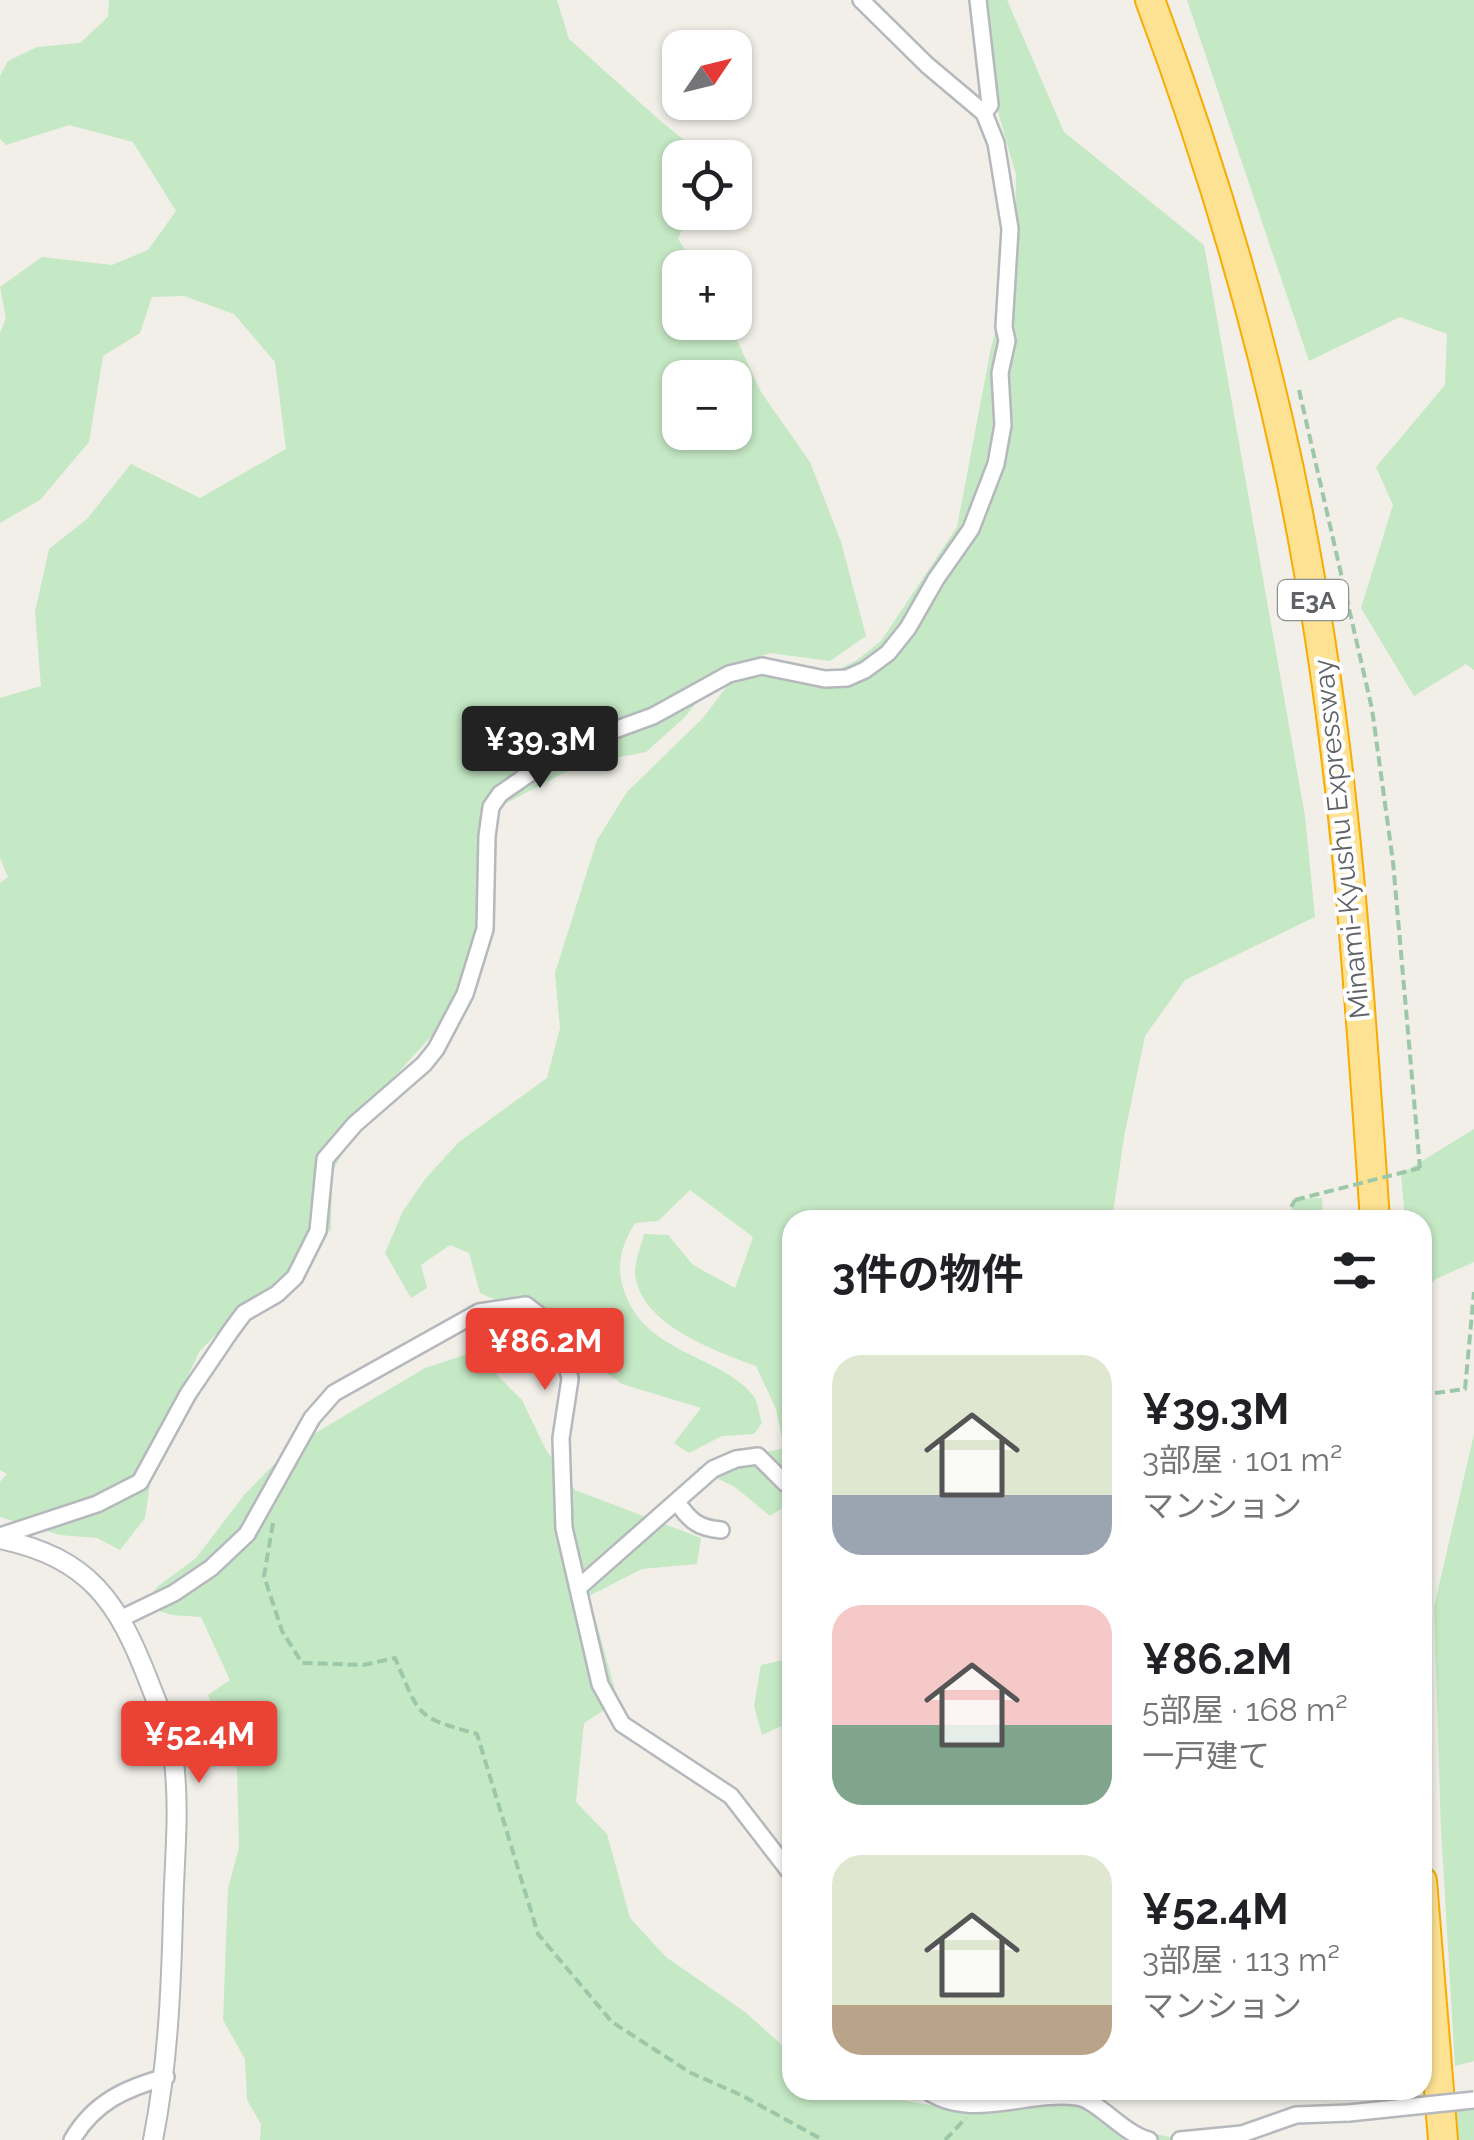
<!DOCTYPE html>
<html lang="ja">
<meta charset="utf-8">
<style>
:root{--surface:#fff;--page:#f6f6f6;--text:#202124;--muted:#757577;--accent:#ea4335}
body{margin:0;font-family:Raleway,"Noto Sans JP",sans-serif;background:var(--page);color:var(--text);height:100vh;display:flex;flex-direction:column;font-size:38px;white-space:nowrap}
*{box-sizing:border-box;margin:0}
p{font-size:32px;color:var(--muted)}
.icon{flex:none;width:55px;height:55px;fill:none;stroke:currentColor;stroke-width:2;stroke-linecap:round;stroke-linejoin:round}
.map{position:relative;flex:1;overflow:hidden}
.sheet{position:absolute;left:782px;top:1210px;width:650px;height:890px;display:flex;flex-direction:column;background:var(--surface);border-radius:30px;box-shadow:0 2px 8px #0004}
.sheet>*{flex:none}
.needle{width:65px;rotate:55deg}
.buttons{position:absolute;left:662px;top:30px;display:grid;gap:20px}
.buttons a{display:grid;place-items:center;width:90px;height:90px;border-radius:20px;background:var(--surface);box-shadow:0 2px 8px #0004;font-size:50px}
.price{position:absolute;translate:-50% -85px;padding:0 22px;border-radius:10px;background:var(--accent);color:#fff;font-size:32px;line-height:65px;filter:drop-shadow(0 2px 5px #0008)}
.price::after{content:'';position:absolute;left:50%;top:60px;width:30px;height:22px;margin-left:-15px;background:inherit;clip-path:polygon(0 0,100% 0,50% 100%)}
.price.on{background:#222;color:#fff}
ul{padding:0;list-style:none}
li{display:flex;align-items:center;gap:30px;height:250px;padding:0 50px}
li span{display:grid;place-items:center;flex:none;width:280px;height:200px;border-radius:30px;color:#555}
li>.icon{margin-inline-start:auto}
span .icon{width:120px;height:120px;fill:#fffc;stroke-width:1}
li b{font-size:42px}
h2{display:flex;justify-content:space-between;align-items:center;height:120px;padding:0 50px;font-size:42px}
.map>svg:first-child{display:block}
</style>
<div class="map">
<svg width="1474" height="2140" viewBox="0 0 1474 2140">
<rect width="100%" height="100%" fill="#f1efe8"/>
<g fill="#c5e8c5" fill-rule="evenodd">
<path d="M109 0H557L569 39 664 124 702 154V157L680 158V212L689 213 678 239 697 267 680 268V322L729 323 761 392 810 462 841 542 866 636 830 661 770 653 723 670 685 717 646 752 579 765 497 808 477 853 485 908 457 1008 395 1076 361 1120 332 1172 331 1229 302 1264 239 1311 199 1352 162 1434 151 1477 145 1518 120 1550 97 1538 60 1535 0 1517V1482L7 1474 0 1470V883L8 877 0 858V698L41 686 35 612 49 549 87 519 131 464 200 498 286 449 275 362 234 314 184 296 152 297 140 333 103 356 89 442 40 500 0 523V333L6 318 0 287 42 257 112 265 148 250 176 211 133 142 69 125 6 145 0 139V76L8 61 37 47 80 43 108 17ZM680 378H735V432H680Z"/>
<path d="M980 0H1007L1064 132 1204 245 1305 816 1315 917 1185 980 1145 1036 1124 1137 1112 1220H792V1502L770 1516 735 1487 696 1468 784 1448 776 1409 756 1366C715 1351 639 1324 635 1273 635 1261 641 1246 644 1234L668 1235 693 1265 735 1288 753 1237 690 1190 658 1221 635 1223C620 1247 615 1269 626 1296 649 1354 719 1355 752 1394 758 1401 759 1414 762 1423L754 1434 722 1436 689 1453 674 1443 701 1408 622 1384 523 1312 480 1293 469 1253 450 1245 421 1265 427 1288 411 1298 385 1253 403 1211 426 1178 459 1142 547 1078 560 1028 555 973 597 840 627 792 703 718 730 682 771 667 828 675 857 660 881 641 957 527 990 353 1015 246 1016 175 983 59Z"/>
<polygon points="1187,0 1474,0 1474,670 1466,664 1414,696 1361,608 1393,505 1376,467 1445,385 1447,334 1400,317 1309,361"/>
<polygon points="1474,1129 1474,1262 1436,1279 1423,1291 1422,1220 1405,1220 1401,1174"/>
<polygon points="1322,1198 1323,1220 1287,1220 1297,1199"/>
<polygon points="474,1352 522,1400 546,1450 575,1490 701,1538 697,1564 642,1569 589,1596 618,1701 584,1723 576,1802 607,1834 630,1918 666,1957 745,2012 792,2054 792,2090 843,2090 930,2105 1031,2091 1071,2090 1121,2126 1182,2140 260,2140 261,2124 247,2100 245,2059 223,2020 228,1889 239,1847 237,1769 208,1695 230,1680 201,1617 172,1615 144,1606 157,1587 196,1558 245,1494 290,1448 425,1368"/>
<polygon points="1474,1434 1474,2061 1455,2066 1441,1829 1434,1607"/>
<polygon points="792,1658 792,1721 762,1735 754,1706 761,1665"/>
<polygon points="1474,2107 1474,2140 1457,2140 1451,2109"/>
</g>
<g fill="none" stroke-linecap="round" stroke-linejoin="round">
<g stroke="#b5b8bc" stroke-width="20">
<g id="minor">
<polyline points="978,0 990,105 984,113"/>
<path d="M677 1502C690 1521 698 1528 721 1530"/>
<polyline points="0,1536 97,1504 140,1482 188,1394 230,1332 244,1313 277,1294 295,1277 318,1231 325,1159 355,1124 424,1064 436,1049 465,994 485,929 487,836 491,807 500,794 568,747 653,716 729,674 762,666 825,679 847,678 865,670 888,653 908,628 936,579 971,529 996,464 1003,425 1000,373 1007,341 1004,327 1010,229 996,143 984,113 927,65 861,0"/>
<polyline points="578,1588 713,1469 736,1459 758,1456 785,1483 792,1486"/>
<polyline points="122,1618 174,1593 211,1568 247,1534 312,1418 334,1393 479,1312 526,1305 560,1331 570,1379 561,1438 564,1528 600,1684 622,1724 731,1796 792,1875"/>
<path d="M926 2090C970 2122 1028 2090 1077 2097 1097 2099 1123 2134 1149 2140"/>
<path d="M72 2140C94 2102 126 2088 166 2077"/>
<polyline points="1180,2140 1242,2134 1296,2115 1349,2113"/>
</g>
</g>
<g stroke="#b5b8bc" stroke-width="22">
<path id="tertiary" d="M0 1539C90 1558 118 1602 149 1682 159 1708 171 1735 174 1762 180 1813 174 1863 173 1914 171 1991 168 2064 153 2140"/>
</g>
<g stroke="#f9ab00" stroke-width="32">
<g id="motorway">
<path d="M1150 0C1219 184 1274 373 1308 567 1347 782 1360 1002 1375 1220"/>
<polyline points="1422,1881 1443,2140"/>
</g>
</g>
<g stroke="#9cc7a9" stroke-width="4" stroke-dasharray="10 5" stroke-linecap="butt">
<polyline points="1299,390 1372,709 1393,862 1420,1168"/>
<polyline points="1284,1220 1295,1200"/>
<polyline points="1435,1393 1465,1389 1474,1292"/>
<path d="M273 1523 264 1576 282 1631 302 1663 363 1665 395 1658C421 1718 414 1716 477 1734L538 1934 612 2022 691 2073 741 2095 823 2140"/>
<polyline points="945,2140 966,2118"/>
</g>
<use href="#minor" stroke="#fff" stroke-width="15"/>
<use href="#tertiary" stroke="#fff" stroke-width="18"/>
<use href="#motorway" stroke="#fde293" stroke-width="28"/>
<g stroke="#b5b8bc" stroke-width="20" stroke-linecap="butt">
<polyline id="minor-bridge" points="1349,2113 1474,2100"/>
</g>
<polyline stroke="#9cc7a9" stroke-width="4" stroke-dasharray="10 5" stroke-linecap="butt" points="1295,1200 1420,1168"/>
<use href="#minor-bridge" stroke="#fff" stroke-width="15"/>
</g>
<g text-anchor="middle" stroke-width="8" stroke-linejoin="round" paint-order="stroke">
<rect fill="#fff" stroke="#8f9295" stroke-width="2.5" x="1278" y="580" width="70" height="40" rx="8"/>
<g font-size="25" font-weight="bold" fill="#5f6368">
<text x="1313" y="609">E3A</text>
</g>
<g font-size="28" fill="#5f6368" stroke="#fff">
<text transform="translate(1341 839) rotate(-96)" y="10">Minami-Kyushu Expressway</text>
</g>
</g>
</svg>
<div class="buttons">
<a><svg class="needle" viewBox="-14 -14 28 28"><path d="M0-13l5 13h-10z" fill="#e53935"/><path d="M0 13l5-13h-10z" fill="#757577"/></svg></a>
<a><svg class="icon" aria-label="locate" viewBox="0 0 24 24"><circle cx="12" cy="12" r="6"/><path d="M12 2v4M12 18v4M2 12h4M18 12h4"/></svg></a>
<a>+</a>
<a>−</a>
</div>
<b class="price on" style="left:540px;top:791px">¥39.3M</b>
<b class="price" style="left:545px;top:1393px">¥86.2M</b>
<b class="price" style="left:199px;top:1786px">¥52.4M</b>
<section class="sheet">
<h2>3件の物件<svg class="icon" aria-label="filters" viewBox="0 0 24 24"><path d="M4 7h16M4 17h16"/><circle cx="9" cy="7" r="2"/><circle cx="15" cy="17" r="2"/></svg></h2>
<ul>
<li><span style="background:linear-gradient(#dfe7d0 70%,#9aa5b1 0)"><svg class="icon" aria-label="home" viewBox="0 0 24 24"><path d="M3 11l9-7 9 7M6 9v11h12V9"/></svg></span><div><b>¥39.3M</b><p>3部屋 · 101 m²</p><p>マンション</p></div></li>
<li><span style="background:linear-gradient(#f6c9c9 60%,#7fa58c 0)"><svg class="icon" aria-label="home" viewBox="0 0 24 24"><path d="M3 11l9-7 9 7M6 9v11h12V9"/></svg></span><div><b>¥86.2M</b><p>5部屋 · 168 m²</p><p>一戸建て</p></div></li>
<li><span style="background:linear-gradient(#dfe7d0 75%,#b9a48a 0)"><svg class="icon" aria-label="home" viewBox="0 0 24 24"><path d="M3 11l9-7 9 7M6 9v11h12V9"/></svg></span><div><b>¥52.4M</b><p>3部屋 · 113 m²</p><p>マンション</p></div></li>
</ul>
</section>
</div>
